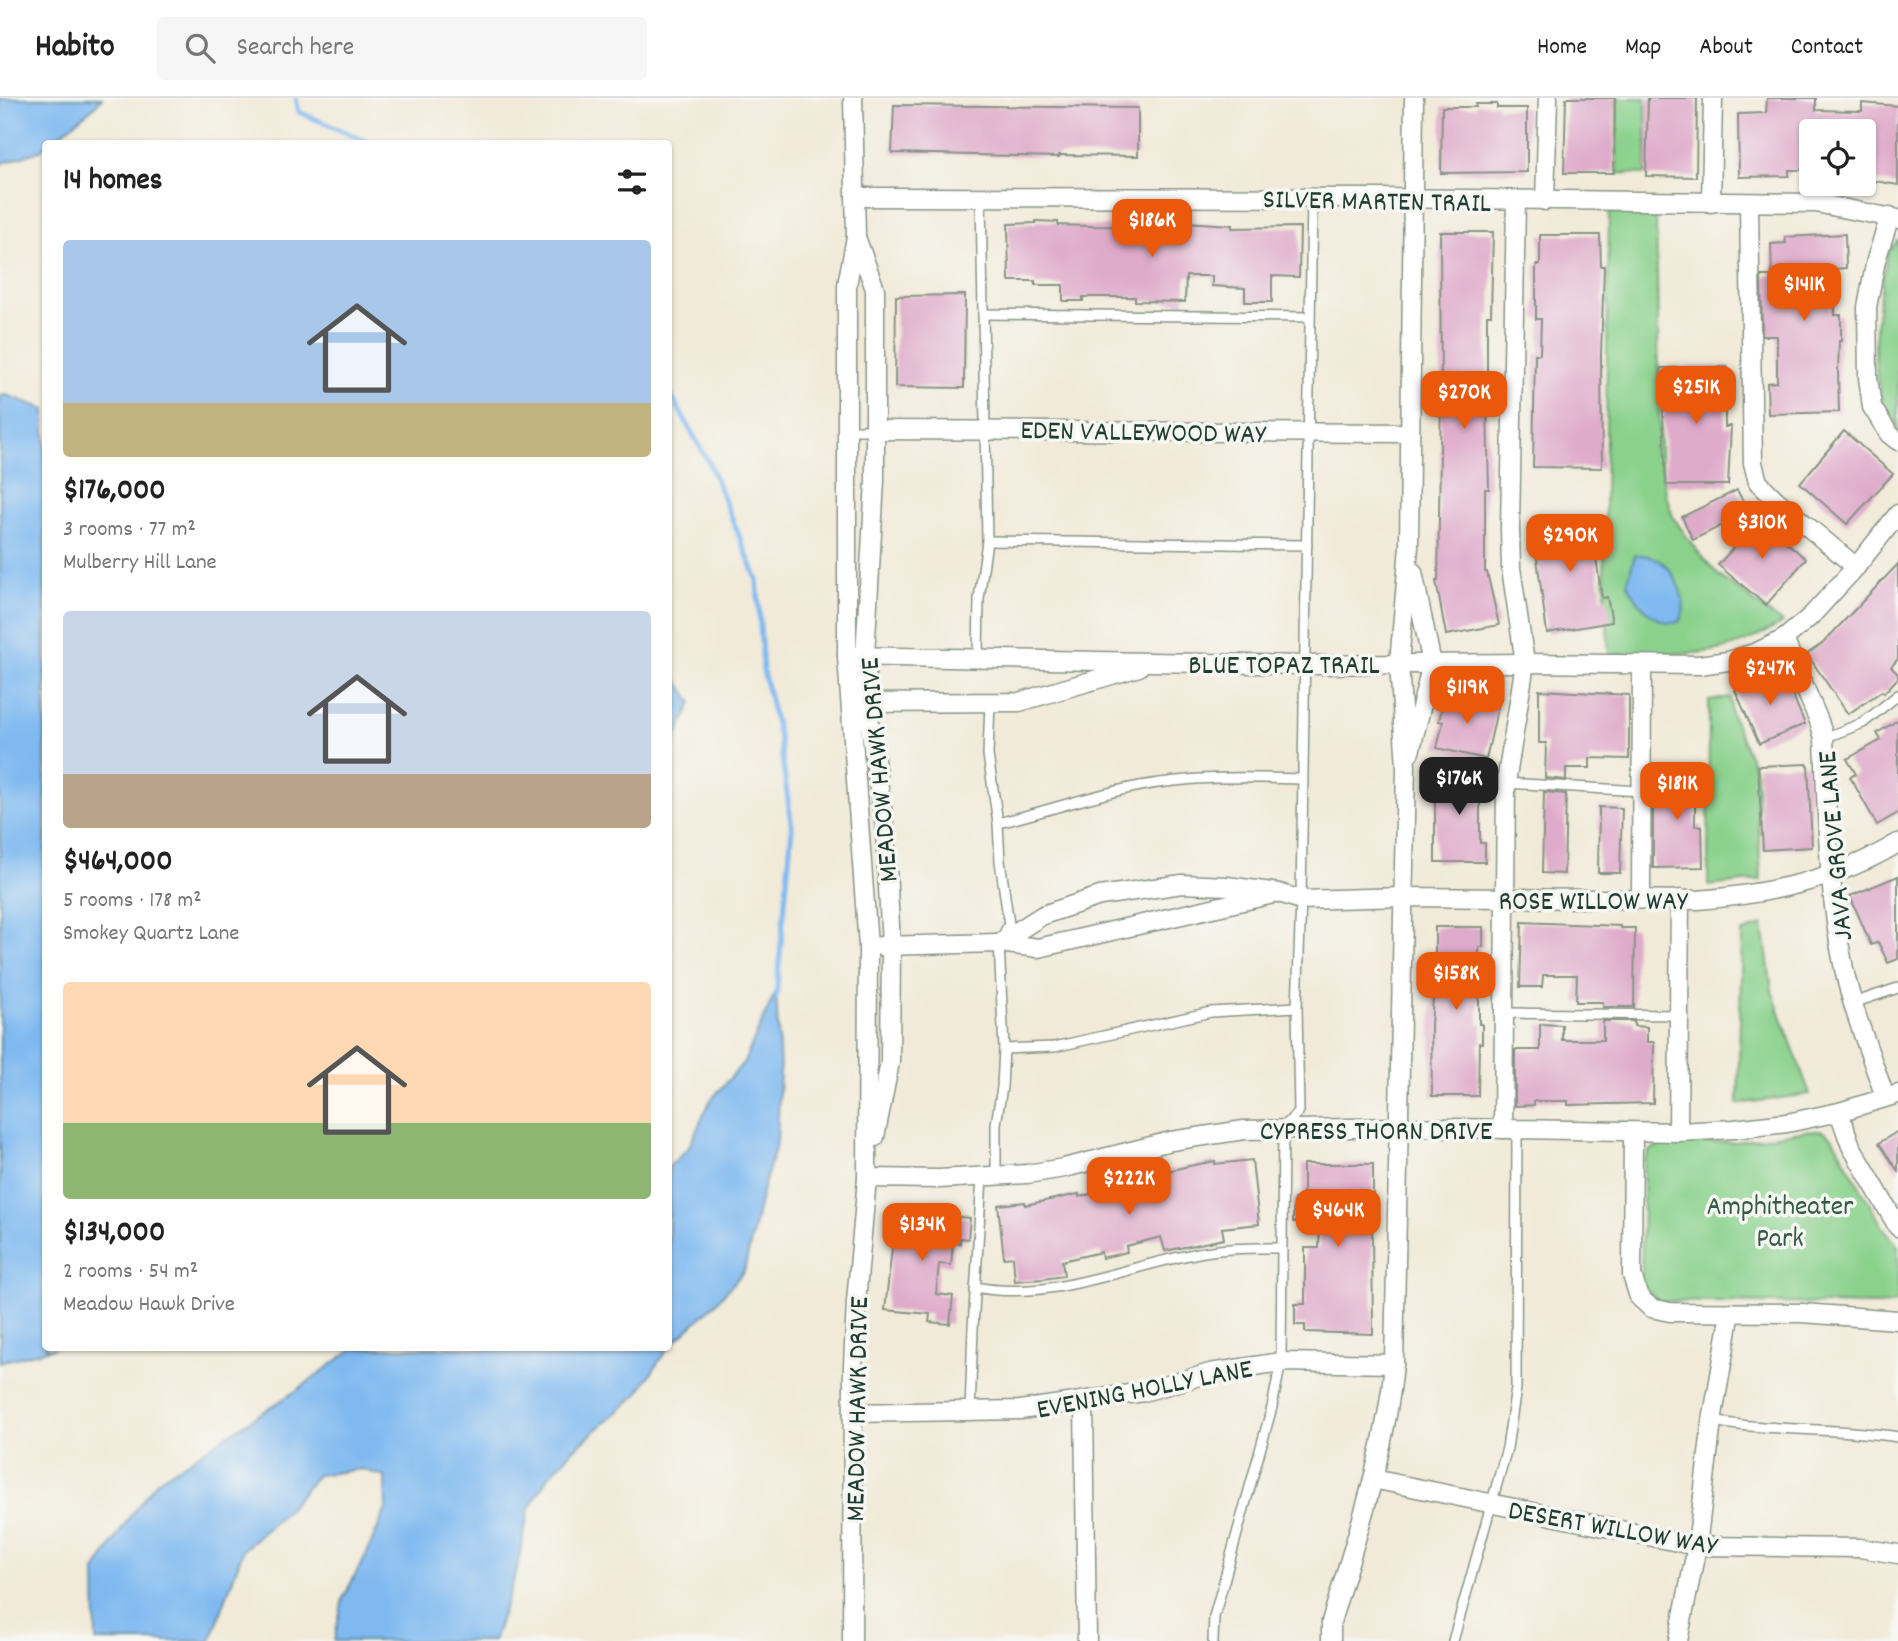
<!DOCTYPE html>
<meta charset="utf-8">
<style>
:root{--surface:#fff;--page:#f6f6f6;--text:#222;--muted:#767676;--line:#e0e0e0;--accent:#ea580c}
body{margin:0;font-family:Dekko,sans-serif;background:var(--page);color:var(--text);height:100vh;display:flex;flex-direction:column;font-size:26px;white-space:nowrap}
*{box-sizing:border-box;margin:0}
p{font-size:23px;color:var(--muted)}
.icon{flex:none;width:38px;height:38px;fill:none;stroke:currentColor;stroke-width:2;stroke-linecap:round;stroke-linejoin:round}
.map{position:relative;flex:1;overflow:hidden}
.sheet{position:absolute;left:42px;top:42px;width:630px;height:1211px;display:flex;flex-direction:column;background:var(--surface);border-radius:7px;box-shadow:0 2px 5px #0004}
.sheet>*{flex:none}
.controls{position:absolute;left:1799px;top:21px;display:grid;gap:14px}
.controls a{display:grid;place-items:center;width:77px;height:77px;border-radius:7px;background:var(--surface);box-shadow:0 2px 5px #0004;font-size:35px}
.price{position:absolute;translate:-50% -60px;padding:0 16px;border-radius:14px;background:var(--accent);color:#fff;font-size:23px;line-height:46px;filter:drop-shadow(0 2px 4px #0008)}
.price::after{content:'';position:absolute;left:50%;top:42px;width:21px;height:16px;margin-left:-10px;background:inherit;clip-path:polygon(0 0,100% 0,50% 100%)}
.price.selected{background:#222;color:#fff}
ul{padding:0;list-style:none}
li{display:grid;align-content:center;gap:14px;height:371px;padding:0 21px}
li span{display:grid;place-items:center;height:217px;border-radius:7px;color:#555}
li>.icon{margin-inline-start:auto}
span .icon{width:126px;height:126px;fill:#fffc;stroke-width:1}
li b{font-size:30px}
h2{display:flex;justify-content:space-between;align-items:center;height:84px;padding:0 21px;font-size:30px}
header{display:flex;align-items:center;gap:42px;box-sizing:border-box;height:98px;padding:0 35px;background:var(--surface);border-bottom:2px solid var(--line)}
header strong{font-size:33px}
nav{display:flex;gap:38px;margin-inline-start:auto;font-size:24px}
.search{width:490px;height:63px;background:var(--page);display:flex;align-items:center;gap:18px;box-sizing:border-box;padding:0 24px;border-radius:7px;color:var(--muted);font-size:26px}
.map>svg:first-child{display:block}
</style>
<header>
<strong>Habito</strong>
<div class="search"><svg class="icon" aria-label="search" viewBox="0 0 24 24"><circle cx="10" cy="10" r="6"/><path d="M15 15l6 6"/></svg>Search here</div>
<nav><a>Home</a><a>Map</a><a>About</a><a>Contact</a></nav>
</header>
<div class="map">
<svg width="1898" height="1543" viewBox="0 0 1898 1543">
<rect width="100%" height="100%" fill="#f6f6f2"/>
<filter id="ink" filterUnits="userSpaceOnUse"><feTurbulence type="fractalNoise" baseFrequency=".0143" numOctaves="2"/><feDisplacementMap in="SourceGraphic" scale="14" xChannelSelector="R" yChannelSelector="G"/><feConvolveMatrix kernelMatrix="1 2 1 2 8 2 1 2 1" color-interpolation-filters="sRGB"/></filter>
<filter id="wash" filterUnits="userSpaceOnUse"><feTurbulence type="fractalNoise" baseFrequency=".00686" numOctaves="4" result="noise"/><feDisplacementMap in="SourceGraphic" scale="28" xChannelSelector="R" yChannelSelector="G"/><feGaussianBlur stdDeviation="1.57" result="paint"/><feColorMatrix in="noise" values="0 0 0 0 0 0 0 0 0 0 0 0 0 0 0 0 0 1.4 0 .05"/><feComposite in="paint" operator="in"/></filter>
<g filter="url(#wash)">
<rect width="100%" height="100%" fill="#f1ead8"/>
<g fill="#8ad18c" stroke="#548760" stroke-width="2">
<polygon points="1617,0 1646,0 1646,76 1617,75"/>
<path d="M1609 115H1656L1660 357 1665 393 1673 419 1694 449 1718 477 1783 525C1765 535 1744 546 1723 551 1689 558 1644 556 1609 556L1604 478Z"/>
<path d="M1898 142V330C1862 289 1877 207 1887 158L1889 152Z"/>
<polygon points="1730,599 1731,615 1756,674 1761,782 1708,788 1709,603"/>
<polygon points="1763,827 1772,893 1810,996 1738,1006 1742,835"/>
<polygon points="1818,1032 1824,1033 1832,1039 1882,1128 1898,1148 1898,1202 1892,1206 1877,1207 1659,1203 1645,1191 1641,1182 1644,1064 1650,1052 1663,1046 1736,1044 1800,1033"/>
</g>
<g fill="#7fb9f0" stroke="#4f7b92" stroke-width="2">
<polygon points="0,0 102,0 93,10 39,53 0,66"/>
<polygon points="6,297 45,311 46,1250 55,1250 0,1264 0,298"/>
<path d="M1635 457C1659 456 1673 470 1680 492 1684 504 1686 513 1679 524 1654 529 1637 504 1627 485Z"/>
<polygon points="669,570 692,604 669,656 668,570"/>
<polygon points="776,893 780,972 777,1044 763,1090 744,1173 714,1207 668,1250 636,1298 574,1351 548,1379 529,1411 516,1475 493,1543 334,1543 343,1500 367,1455 386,1411 385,1379 362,1371 317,1377 288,1411 243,1452 211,1543 96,1543 95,1473 128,1421 157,1383 297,1292 354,1250 668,1250 669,1069 689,1049 710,1003 744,964"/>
</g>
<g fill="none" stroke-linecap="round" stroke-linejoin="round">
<g stroke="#7fb9f0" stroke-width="5">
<polyline points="296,0 299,14 372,46"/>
<polyline points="668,292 709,365 757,481 763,573 779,639 792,730 776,899"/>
</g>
</g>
<g id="blocks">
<g fill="#dfabca">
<polygon points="1566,0 1615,0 1614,75 1564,75"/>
<polygon points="1648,0 1697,0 1696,79 1646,78"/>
<polygon points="1767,0 1816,0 1816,12 1862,13 1862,5 1898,8 1898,87 1864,81 1864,33 1811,33 1811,72 1789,72 1789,78 1739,79 1738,16 1766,15"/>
<polygon points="1476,6 1497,6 1497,10 1527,10 1527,74 1441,75 1442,9 1476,9"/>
<polygon points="894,7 1138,10 1138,58 1059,57 1059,59 892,55"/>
<polygon points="1036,123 1058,124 1058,127 1089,128 1167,129 1167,123 1232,127 1232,130 1300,129 1299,179 1272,178 1272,204 1245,204 1245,190 1212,188 1212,178 1186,178 1185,204 1135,203 1135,199 1083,199 1083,203 1063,203 1063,187 1035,187 1035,183 1009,183 1008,126 1036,125"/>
<polygon points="1440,134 1493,134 1491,217 1487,217 1487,293 1491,293 1491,312 1487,312 1489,391 1485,391 1485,474 1487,474 1499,527 1446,537 1436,483 1438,483 1441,293"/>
<polygon points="1845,136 1846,170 1834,171 1835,217 1841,217 1841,243 1839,243 1838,275 1839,314 1768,316 1767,285 1777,284 1777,238 1762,238 1761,178 1772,178 1771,146 1786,145 1785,139"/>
<polygon points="1540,137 1600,137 1601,168 1604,168 1601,257 1602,370 1533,369 1535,256 1540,256 1541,221 1536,221 1536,167 1540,167"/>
<polygon points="965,197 964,290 895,289 896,198"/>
<polygon points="1728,269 1728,294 1725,294 1725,329 1731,328 1728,387 1666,387 1661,270"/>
<polygon points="1844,333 1893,376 1847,426 1800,385"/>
<polygon points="1737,392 1749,414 1693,442 1682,419"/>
<polygon points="1763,417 1781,433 1778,437 1806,461 1766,507 1718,467"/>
<polygon points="1532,422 1601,423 1601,447 1594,447 1602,500 1607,499 1612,524 1547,535 1535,446 1531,446"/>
<polygon points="1898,466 1898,561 1891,569 1898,576 1898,580 1884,595 1882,593 1848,616 1807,556 1823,545"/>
<polygon points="1782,572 1805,626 1759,646 1735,592"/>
<polygon points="1539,592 1629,597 1629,661 1590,660 1590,670 1566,670 1566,682 1545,680 1546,645 1539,645"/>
<polygon points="1445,595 1498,608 1486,661 1437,650 1443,624 1439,623"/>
<polygon points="1898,622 1898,715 1877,727 1850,679 1856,676 1847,661 1881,642 1877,635"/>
<polygon points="1808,666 1812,749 1763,752 1758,668"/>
<polygon points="1485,674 1485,694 1480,694 1480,745 1485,745 1485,764 1435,764 1435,675"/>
<polygon points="1653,678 1703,678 1702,699 1695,699 1695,728 1702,728 1703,769 1653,770"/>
<polygon points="1544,694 1566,696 1564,776 1542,775"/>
<polygon points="1599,709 1622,710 1620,775 1598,775"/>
<polygon points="1898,778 1898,861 1888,865 1878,844 1871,847 1850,798"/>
<polygon points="1522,824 1620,828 1620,830 1635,830 1634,909 1603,909 1603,904 1576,904 1577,877 1543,877 1542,889 1520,889"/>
<polygon points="1435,829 1483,829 1483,849 1479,849 1479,926 1482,926 1482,945 1479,945 1478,998 1432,998 1431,926 1433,901 1435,901"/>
<polygon points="1603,923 1634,923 1634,928 1647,929 1647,944 1654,944 1653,1005 1568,1007 1568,1003 1534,1003 1534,1007 1515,1008 1515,952 1540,952 1540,926 1562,927 1562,942 1603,942"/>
<polygon points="1898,1033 1898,1073 1879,1045"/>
<polygon points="1252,1062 1259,1126 1222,1130 1224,1141 1165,1153 1161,1139 1126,1148 1127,1154 1102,1160 1101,1154 1062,1163 1064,1178 1043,1181 1015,1183 1013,1159 1004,1160 998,1107 1025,1104 1025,1107 1079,1096 1079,1099 1118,1089 1117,1085 1189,1068 1215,1063 1215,1066"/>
<polygon points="1303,1066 1373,1066 1373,1103 1375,1103 1375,1130 1372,1130 1373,1236 1305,1234 1305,1227 1295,1227 1295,1206 1305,1206 1305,1150 1319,1150 1320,1124 1293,1124 1294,1101 1303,1101"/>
<polygon points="896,1114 970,1120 968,1141 960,1140 960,1145 953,1144 951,1167 939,1166 936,1196 953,1198 950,1226 929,1224 930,1216 885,1212"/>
</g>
</g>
</g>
<g filter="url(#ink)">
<use href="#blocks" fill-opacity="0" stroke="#889486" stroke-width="2"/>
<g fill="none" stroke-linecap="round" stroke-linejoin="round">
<g stroke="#889486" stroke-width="12">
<g id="lane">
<polyline points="983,216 1310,219"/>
<polyline points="848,332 875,332"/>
<polyline points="987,443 1307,447"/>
<polyline points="978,560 979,501 987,443 981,99"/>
<polyline points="990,604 988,657 998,725 1000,763 1009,826 999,845 1004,951 1002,989 996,1026 996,1078"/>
<polyline points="1824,640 1863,625 1898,597"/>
<polyline points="1506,685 1640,693"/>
<path d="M998 725C1044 714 1089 698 1135 689 1189 678 1246 679 1302 681"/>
<polyline points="1853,905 1898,890"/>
<polyline points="1503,915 1678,917"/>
<polyline points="1004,951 1054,949 1211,914 1297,909"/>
<path d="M975 1189C1056 1205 1133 1164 1211 1153 1235 1149 1257 1150 1281 1150"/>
<polyline points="970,1314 973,1230 982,1079"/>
<path d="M1712 1323C1774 1334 1836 1329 1898 1339"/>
<polyline points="1213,1543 1214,1519 1272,1309 1281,1264 1283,1030 1299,1013 1297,909 1301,802 1312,100"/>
<polyline points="1453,1543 1507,1350 1516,1290 1517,1031"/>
</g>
</g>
<g stroke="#889486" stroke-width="21">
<g id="street">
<polyline points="855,99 1375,100 1816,105 1898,121"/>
<polyline points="1545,103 1548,0"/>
<polyline points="1711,105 1713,0"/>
<polyline points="1749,105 1753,365 1758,384 1776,402 1856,469"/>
<polyline points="1890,118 1876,162 1867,209 1868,279 1872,309 1889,336 1898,343"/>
<polyline points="856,139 875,191 875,383 865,558 869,621 885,731 891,848 890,964 875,1039"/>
<polyline points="875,332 1410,335"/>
<path d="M1784 541 1819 623 1824 640C1827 717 1828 795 1844 871 1853 914 1871 957 1885 999"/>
<polyline points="847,558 1305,567 1525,565 1699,567 1728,563 1757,554 1784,541 1811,518 1856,469 1898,416"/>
<polyline points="857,605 1019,604 1139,569"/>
<polyline points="1410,654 1432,566 1413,474"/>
<polyline points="1641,800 1642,567"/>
<path d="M999 845 1043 817 1100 798 1182 786 1227 788 1279 795 1301 802 1403 799 1698 802C1768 796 1837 782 1898 745"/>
<polyline points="880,848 999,845 1038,850 1269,797"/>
<polyline points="1839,1014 1851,1048 1898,1129"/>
<polyline points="1503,1031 1506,685 1525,565 1511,470 1510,430 1516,103"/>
<polyline points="1633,1034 1632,1177 1639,1199 1651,1210 1670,1214 1802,1215 1898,1222"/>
<polyline points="1678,1034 1680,801"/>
<polyline points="867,1080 939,1081 1027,1076 1064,1070 1171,1043 1244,1032 1400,1029 1678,1034 1734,1031 1787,1025 1839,1014 1898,996"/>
<polyline points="1084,1304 1087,1543"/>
<polyline points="853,1315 1020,1312 1143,1294 1210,1275 1281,1264 1394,1266"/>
<polyline points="1373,1381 1697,1448 1860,1450 1898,1456"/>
<polyline points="852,1543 853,1268 856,1204 867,1080 868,848 847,558 847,187 856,139 853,0"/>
<path d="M1331 1543V1524C1356 1439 1386 1355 1394 1266L1406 668 1399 566 1409 448 1414 0"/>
<polyline points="1678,1543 1697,1448 1712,1323 1731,1214"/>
</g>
</g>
<use href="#lane" stroke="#fff" stroke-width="9"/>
<use href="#street" stroke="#fff" stroke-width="18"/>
</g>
</g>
<g text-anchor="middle" stroke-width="7" stroke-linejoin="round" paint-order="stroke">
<g font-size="28" fill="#1f3d34" stroke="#f6f6f2">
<text transform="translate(1377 101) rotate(1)" y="10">SILVER MARTEN TRAIL</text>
<text transform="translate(1143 332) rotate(1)" y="10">EDEN VALLEYWOOD WAY</text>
<text x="1284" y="575">BLUE TOPAZ TRAIL</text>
<text transform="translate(877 672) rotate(-95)" y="10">MEADOW HAWK DRIVE</text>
<text transform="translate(1833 748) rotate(-95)" y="10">JAVA GROVE LANE</text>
<text x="1593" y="811">ROSE WILLOW WAY</text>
<text x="1376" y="1041">CYPRESS THORN DRIVE</text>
<text transform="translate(1144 1289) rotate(-11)" y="10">EVENING HOLLY LANE</text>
<text transform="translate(855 1311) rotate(-89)" y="10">MEADOW HAWK DRIVE</text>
<text transform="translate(1613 1428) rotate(10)" y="10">DESERT WILLOW WAY</text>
</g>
<g font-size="28" fill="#345b46" stroke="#f6f6f2">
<text x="1780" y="1116">Amphitheater<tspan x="1780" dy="32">Park</tspan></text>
</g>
</g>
</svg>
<div class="controls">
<a><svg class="icon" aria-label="locate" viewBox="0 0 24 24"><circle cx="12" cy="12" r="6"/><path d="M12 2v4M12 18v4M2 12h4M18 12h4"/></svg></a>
</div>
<b class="price" style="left:1152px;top:161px">$186K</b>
<b class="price" style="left:1804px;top:225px">$141K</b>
<b class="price" style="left:1696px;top:328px">$251K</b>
<b class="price" style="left:1464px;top:333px">$270K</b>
<b class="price" style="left:1762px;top:463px">$310K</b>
<b class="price" style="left:1570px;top:476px">$290K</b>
<b class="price" style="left:1770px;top:609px">$247K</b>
<b class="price" style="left:1467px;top:628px">$119K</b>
<b class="price selected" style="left:1459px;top:719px">$176K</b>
<b class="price" style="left:1677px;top:724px">$181K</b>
<b class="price" style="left:1456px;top:914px">$158K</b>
<b class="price" style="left:1129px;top:1119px">$222K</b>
<b class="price" style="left:1338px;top:1151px">$464K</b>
<b class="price" style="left:922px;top:1165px">$134K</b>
<section class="sheet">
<h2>14 homes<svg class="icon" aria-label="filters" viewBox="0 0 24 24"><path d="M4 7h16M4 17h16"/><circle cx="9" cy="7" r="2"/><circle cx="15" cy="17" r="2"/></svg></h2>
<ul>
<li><span style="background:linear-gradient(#a9c7e8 75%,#c2b280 0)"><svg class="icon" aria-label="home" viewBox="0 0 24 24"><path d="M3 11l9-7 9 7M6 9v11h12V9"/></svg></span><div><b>$176,000</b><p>3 rooms · 77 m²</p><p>Mulberry Hill Lane</p></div></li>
<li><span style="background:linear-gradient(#c9d6e8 75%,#b9a48a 0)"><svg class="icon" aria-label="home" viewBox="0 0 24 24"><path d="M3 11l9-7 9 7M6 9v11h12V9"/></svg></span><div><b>$464,000</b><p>5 rooms · 178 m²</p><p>Smokey Quartz Lane</p></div></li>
<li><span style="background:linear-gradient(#ffd9b3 65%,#8fb573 0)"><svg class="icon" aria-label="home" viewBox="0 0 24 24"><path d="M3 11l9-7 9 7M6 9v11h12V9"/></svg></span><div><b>$134,000</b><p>2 rooms · 54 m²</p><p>Meadow Hawk Drive</p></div></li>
</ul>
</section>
</div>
